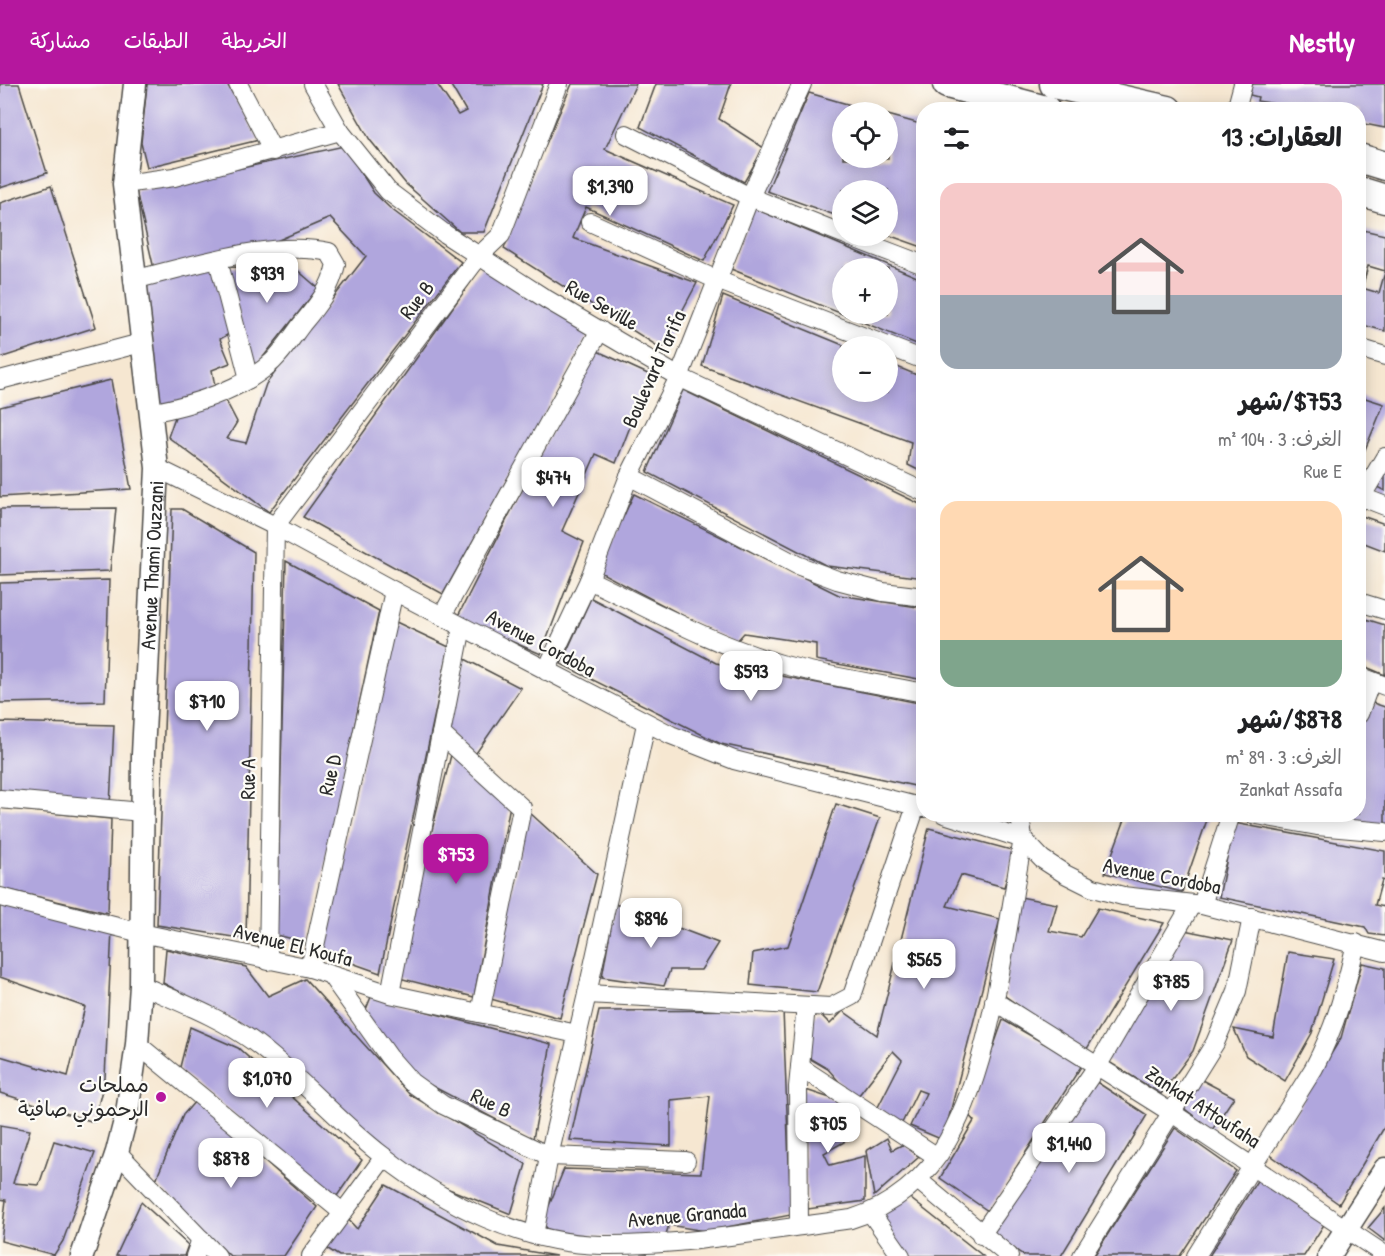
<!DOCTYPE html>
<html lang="ar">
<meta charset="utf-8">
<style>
:root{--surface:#fff;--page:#f2f2f2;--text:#202124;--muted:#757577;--accent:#b5179e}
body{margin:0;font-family:"Patrick Hand","Playpen Sans Arabic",sans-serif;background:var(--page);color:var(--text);direction:rtl;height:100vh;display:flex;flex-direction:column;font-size:22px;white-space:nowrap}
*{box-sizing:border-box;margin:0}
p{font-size:20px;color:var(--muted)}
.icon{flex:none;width:33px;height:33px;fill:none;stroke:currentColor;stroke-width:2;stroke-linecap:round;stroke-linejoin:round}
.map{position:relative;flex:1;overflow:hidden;direction:ltr}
.panel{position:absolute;left:916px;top:18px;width:450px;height:720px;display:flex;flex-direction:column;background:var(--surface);border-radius:24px;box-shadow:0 3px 15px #0003;direction:rtl}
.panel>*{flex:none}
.buttons{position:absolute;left:832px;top:18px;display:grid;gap:12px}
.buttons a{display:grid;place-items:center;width:66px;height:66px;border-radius:50%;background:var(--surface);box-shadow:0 3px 15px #0003;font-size:30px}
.price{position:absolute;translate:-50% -51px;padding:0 14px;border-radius:12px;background:#fff;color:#222;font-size:20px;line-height:39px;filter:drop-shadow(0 2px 3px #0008)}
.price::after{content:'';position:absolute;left:50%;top:36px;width:18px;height:14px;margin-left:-9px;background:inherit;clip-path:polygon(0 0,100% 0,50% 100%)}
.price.current{background:var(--accent);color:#fff}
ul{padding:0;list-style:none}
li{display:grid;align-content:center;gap:12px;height:318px;padding:0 24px}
li span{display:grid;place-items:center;height:186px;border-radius:18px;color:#555}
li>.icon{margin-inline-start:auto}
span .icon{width:108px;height:108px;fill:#fffc;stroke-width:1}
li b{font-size:26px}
h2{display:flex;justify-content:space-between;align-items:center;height:72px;padding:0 24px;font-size:26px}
header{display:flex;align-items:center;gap:36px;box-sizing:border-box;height:84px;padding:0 30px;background:var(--accent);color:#fff}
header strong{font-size:28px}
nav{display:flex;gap:33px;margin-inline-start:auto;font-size:21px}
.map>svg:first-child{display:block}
</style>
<header>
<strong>Nestly</strong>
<nav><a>الخريطة</a><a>الطبقات</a><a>مشاركة</a></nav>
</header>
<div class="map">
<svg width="1385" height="1172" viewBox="0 0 1385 1172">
<rect width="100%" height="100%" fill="#fdfcf7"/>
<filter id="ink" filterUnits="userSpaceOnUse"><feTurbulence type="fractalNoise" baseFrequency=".0167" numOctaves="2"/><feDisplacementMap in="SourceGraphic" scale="12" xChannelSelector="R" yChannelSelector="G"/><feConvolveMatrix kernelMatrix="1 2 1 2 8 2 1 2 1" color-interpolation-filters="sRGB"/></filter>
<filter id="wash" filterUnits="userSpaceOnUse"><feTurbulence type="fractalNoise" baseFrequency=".008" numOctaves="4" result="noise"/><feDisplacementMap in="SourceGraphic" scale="24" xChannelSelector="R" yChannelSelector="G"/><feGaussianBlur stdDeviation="1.35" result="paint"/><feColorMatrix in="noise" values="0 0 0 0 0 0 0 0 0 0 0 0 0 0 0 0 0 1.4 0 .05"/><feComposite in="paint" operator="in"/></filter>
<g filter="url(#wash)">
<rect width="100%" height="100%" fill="#f6e7d1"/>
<g id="blocks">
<g fill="#b0a6dd" fill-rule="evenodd">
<polygon points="0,0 19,0 47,89 0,104"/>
<polygon points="147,0 227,0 259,56 147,83 141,59"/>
<polygon points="338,0 437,0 458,31 466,27 450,0 543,0 484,148 460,148 406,100 370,56"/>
<polygon points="572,0 636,0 605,65 733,121 704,177 586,123 573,154 697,199 662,265 504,165 522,115"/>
<polygon points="656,0 731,0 719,35 764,64 744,98 640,43"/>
<polygon points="1252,0 1385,0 1385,44 1359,39 1359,26 1313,26 1257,17 1258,13 1250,11"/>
<polygon points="809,9 875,28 843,28 843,74 888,74 888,31 924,41 922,163 888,151 888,106 843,106 843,134 767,107"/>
<polygon points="344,62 374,109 391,125 461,178 269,428 168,353 176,330 225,315 237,338 227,355 246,359 266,300 366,172 330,134 267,161 154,185 136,107"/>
<polygon points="51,102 96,243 0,274 0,119"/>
<path d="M753 124 924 196V263L731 185ZM843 184H888V230H843Z"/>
<polygon points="1359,145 1385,151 1385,187 1368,182 1362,204 1379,209 1385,188 1385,247 1359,240"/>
<polygon points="212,181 234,247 220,255 230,279 212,286 216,308 159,324 146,202"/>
<polygon points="483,181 591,246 443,510 303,433"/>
<polygon points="227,183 296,185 318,204 252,287"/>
<polygon points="723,212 843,261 843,308 888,308 888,279 924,294 924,389 908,381 911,358 702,282"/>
<polygon points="593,265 650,291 616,379 596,370 562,447 584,458 541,570 457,534"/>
<polygon points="111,296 131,405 0,413 0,323"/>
<polygon points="683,306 924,422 924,494 827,482 647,388"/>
<polygon points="1359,312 1384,320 1359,380"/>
<polygon points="1385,383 1385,407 1375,402"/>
<polygon points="634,410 839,511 924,524 924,596 816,576 816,560 744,549 735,559 598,487"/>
<polygon points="116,424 110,487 0,491 0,425"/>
<polygon points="172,425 182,425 254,468 246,855 157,841"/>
<polygon points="1362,432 1385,440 1385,467 1359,457 1359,439"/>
<polygon points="286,477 379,527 308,859 277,851"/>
<polygon points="109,496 105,617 0,619 0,499"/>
<polygon points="591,514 716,579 924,620 924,704 721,660 561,580"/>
<polygon points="1359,533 1385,541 1385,591 1359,580"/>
<polygon points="394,537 449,563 380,889 321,868"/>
<polygon points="459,572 521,604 472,675 445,645"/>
<polygon points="1370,618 1385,623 1385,743 1325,733 1327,730 1359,730 1359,646"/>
<polygon points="0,638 114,641 110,722 0,711"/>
<polygon points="452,667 510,721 474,913 395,893"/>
<polygon points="836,720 880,734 817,908 750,901 753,869 788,862"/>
<polygon points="0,724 111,735 108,829 0,804"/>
<polygon points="529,728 597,790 560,934 487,914"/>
<polygon points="1127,730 1209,730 1182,808 1105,789"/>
<polygon points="1234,739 1385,767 1385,797 1382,796 1375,821 1385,823 1385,852 1369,850 1365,843 1219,813"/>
<polygon points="929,744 1015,767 1004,803 961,791 947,822 1000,835 943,1056 910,1042 926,1009 918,1006 902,1039 877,1025 902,976 893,967 855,1016 828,985 809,974 806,944 818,928 830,940 843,927 877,951"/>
<polygon points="1015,812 1057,820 1049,847 1081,853 1098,824 1164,839 1085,968 1005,912"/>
<polygon points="0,819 112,845 105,994 94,1038 0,1009 0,972 68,992 85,923 0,893"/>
<polygon points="615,820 718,859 701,886 670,886 664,902 602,893"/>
<polygon points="1184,846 1233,856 1193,967 1161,1010 1104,975"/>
<polygon points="166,865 246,883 268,912 305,895 409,1010 526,1080 511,1130 424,1095 321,1009 252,946 163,899"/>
<polygon points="1288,868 1334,875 1312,949 1285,997 1246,972 1234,945 1273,953"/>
<polygon points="1362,879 1385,884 1385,1042 1339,1120 1269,1070 1341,954"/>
<polygon points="371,913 551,960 533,1055 417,994 363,933"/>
<polygon points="783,926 791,1131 705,1147 669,1141 666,1150 626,1154 553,1150 542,1139 564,1085 701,1089 710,1012 671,1016 671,1062 570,1056 599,927"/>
<polygon points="1003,936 1082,981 988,1127 940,1094 974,1037 969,1031"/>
<polygon points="190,943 238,964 362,1076 337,1112 179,987"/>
<polygon points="1198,994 1234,1013 1212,1046 1181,1022"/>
<polygon points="1092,995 1147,1031 1061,1172 1025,1172 989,1148"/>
<polygon points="800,1004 845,1019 844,1058 824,1069 830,1081 865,1072 865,1117 808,1125"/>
<polygon points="196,1016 317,1123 284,1172 230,1172 155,1098 183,1031"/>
<polygon points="0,1041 30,1046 13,1099 39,1101 54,1057 95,1069 63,1157 54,1171 1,1157 6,1116 0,1115"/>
<polygon points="1175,1044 1236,1087 1180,1172 1094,1172"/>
<polygon points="887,1054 892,1066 904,1060 919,1073 874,1112 866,1067"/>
<polygon points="1260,1092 1325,1139 1304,1172 1209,1172"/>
<polygon points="386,1101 498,1162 556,1172 339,1172 325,1163 346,1133 357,1145"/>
<polygon points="906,1111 983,1172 907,1172 879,1134"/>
<polygon points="141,1118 188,1161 184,1172 116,1172"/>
<polygon points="1385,1124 1385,1157 1368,1144"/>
</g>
</g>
</g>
<g filter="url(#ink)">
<use href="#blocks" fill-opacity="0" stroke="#494744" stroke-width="1.5"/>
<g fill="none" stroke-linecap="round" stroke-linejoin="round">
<g stroke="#494744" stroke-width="20">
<g id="minor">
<polyline points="238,0 273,67"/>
<polyline points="313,0 340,47 388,107 445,150 546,215 679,293 924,408"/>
<polyline points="1236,26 1243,0"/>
<polyline points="626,50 750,113 843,150"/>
<polyline points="124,100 174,93 340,47"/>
<polyline points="590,138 717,196 924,276"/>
<polyline points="848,152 924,181"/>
<polyline points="218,176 249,295"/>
<path d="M133 196C188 183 273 155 329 168L336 180C331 205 317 222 302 240 293 252 284 266 273 277 241 307 192 321 150 329"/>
<polyline points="1359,264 1385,272"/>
<polyline points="0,296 141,259"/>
<polyline points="157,384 275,442 394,507 671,651 734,676 924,724"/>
<polyline points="629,392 797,481 837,496 883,508 924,513"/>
<polyline points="1362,413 1385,422"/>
<polyline points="1359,417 1385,373"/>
<path d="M589 496C652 526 714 561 781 580 828 593 876 599 924 609"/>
<polyline points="1359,518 1385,526"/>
<polyline points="442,532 600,246"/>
<polyline points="546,587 589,496 629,392 679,293 750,113 802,0"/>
<polyline points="1359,592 1385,602"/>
<polyline points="1359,630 1371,597"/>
<polyline points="441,650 522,724 480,929"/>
<polyline points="0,715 142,728"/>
<polyline points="944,730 1023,755 1042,775 1065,790 1093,804 1123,812 1202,821 1385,868"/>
<polyline points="1252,730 1317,742 1385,748"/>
<polyline points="0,813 141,849 310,884 390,910 577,950"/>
<polyline points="1202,821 1231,730"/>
<polyline points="268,877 275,442 479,172 501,151 559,0"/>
<polyline points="310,884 394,507"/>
<polyline points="332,893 389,973 411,998 443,1021 549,1072 686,1077"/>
<path d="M141 901C179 918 220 933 254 958 300 992 337 1037 383 1072 444 1120 523 1160 602 1161 685 1162 769 1146 851 1135 891 1123 927 1094 948 1056 993 976 1006 847 1023 755L1020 730"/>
<polyline points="390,910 462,543"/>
<polyline points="587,910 831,923 852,912 916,722"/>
<polyline points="994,917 1172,1029 1385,1171"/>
<polyline points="137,960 342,1128"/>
<polyline points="800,983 936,1072"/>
<polyline points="117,1068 217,1172"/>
<polyline points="918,1096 1009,1172"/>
<polyline points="871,1129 901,1172"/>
<polyline points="799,1142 798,1003 806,922"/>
<polyline points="534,1151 549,1072 587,910 646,640"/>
<polyline points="981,1151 1098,981 1192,820"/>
<polyline points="195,1172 201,1155"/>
<polyline points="311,1172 384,1073"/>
<polyline points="1082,1172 1215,959 1237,907 1252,833"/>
<path d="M1196 1172 1314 984C1337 939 1345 907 1356 859"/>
</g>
</g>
<g stroke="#494744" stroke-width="25">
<g id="tertiary">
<path id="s1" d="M82 1172 117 1068 127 1029 137 960 141 901 143 670 157 384 124 100 135 0"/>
<polyline points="1329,1172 1385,1085"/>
</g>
</g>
<g stroke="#494744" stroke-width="31">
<g id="primary">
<polyline points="947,0 1046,26"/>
<polyline points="1054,0 1168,26"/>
<polyline points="1359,74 1385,82"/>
<polyline points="1359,107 1385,115"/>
</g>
</g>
<use href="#minor" stroke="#fff" stroke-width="18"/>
<use href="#tertiary" stroke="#fff" stroke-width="22"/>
<use href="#primary" stroke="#fff" stroke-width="28"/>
</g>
</g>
<circle fill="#b5179e" stroke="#fdfcf7" stroke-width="2" cx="161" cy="1013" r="6"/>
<g text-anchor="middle" stroke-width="4.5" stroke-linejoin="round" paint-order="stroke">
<g font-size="21" fill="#2b2b2b" stroke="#fdfcf7">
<text transform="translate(417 216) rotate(-52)" y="7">Rue B</text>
<text transform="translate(602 221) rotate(30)" y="7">Rue Seville</text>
<text transform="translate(654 285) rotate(-66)" y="7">Boulevard Tarifa</text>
<text dy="7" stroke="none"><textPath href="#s1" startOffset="699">Avenue Thami Ouzzani</textPath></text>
<text transform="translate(541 559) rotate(28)" y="7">Avenue Cordoba</text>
<text transform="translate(330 691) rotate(-77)" y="7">Rue D</text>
<text transform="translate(248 695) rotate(-89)" y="7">Rue A</text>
<text transform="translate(1162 792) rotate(11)" y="7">Avenue Cordoba</text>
<text transform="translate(293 861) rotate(14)" y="7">Avenue El Koufa</text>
<text transform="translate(491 1019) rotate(26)" y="7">Rue B</text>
<text transform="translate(1203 1023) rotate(33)" y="7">Zankat Attoufaha</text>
<text transform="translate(687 1131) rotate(-5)" y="7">Avenue Granada</text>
</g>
<g font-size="21" fill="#2b2b2b" stroke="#fdfcf7" text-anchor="end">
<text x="149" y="1008">مملحات<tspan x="149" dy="24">الرحموني صافية</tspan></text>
</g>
</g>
</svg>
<div class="buttons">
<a><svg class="icon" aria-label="locate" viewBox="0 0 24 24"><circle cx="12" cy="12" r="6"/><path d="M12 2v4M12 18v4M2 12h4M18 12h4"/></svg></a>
<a><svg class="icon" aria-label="layers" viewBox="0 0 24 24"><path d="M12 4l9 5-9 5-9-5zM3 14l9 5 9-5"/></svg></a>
<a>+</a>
<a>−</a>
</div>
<b class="price" style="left:610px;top:133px">$1,390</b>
<b class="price" style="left:267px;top:220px">$939</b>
<b class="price" style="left:553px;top:424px">$474</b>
<b class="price" style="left:751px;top:618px">$593</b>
<b class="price" style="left:207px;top:648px">$710</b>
<b class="price current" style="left:456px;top:801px">$753</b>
<b class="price" style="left:651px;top:865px">$896</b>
<b class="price" style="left:924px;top:906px">$565</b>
<b class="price" style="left:1171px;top:928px">$785</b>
<b class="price" style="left:267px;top:1025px">$1,070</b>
<b class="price" style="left:828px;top:1070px">$705</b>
<b class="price" style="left:1069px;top:1090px">$1,440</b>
<b class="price" style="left:231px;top:1105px">$878</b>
<section class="panel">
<h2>العقارات: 13<svg class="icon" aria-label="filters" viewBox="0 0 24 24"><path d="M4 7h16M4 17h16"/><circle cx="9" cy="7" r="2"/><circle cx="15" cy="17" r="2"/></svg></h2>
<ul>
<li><span style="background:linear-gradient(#f6c9c9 60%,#9aa5b1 0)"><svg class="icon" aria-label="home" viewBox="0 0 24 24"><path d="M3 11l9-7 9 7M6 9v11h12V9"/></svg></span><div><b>$753/شهر</b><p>الغرف: 3 · 104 m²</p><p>Rue E</p></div></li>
<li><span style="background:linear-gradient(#ffd9b3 75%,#7fa58c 0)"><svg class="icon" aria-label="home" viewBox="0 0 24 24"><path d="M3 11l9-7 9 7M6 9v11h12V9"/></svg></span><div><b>$878/شهر</b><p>الغرف: 3 · 89 m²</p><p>Zankat Assafa</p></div></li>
</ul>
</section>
</div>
